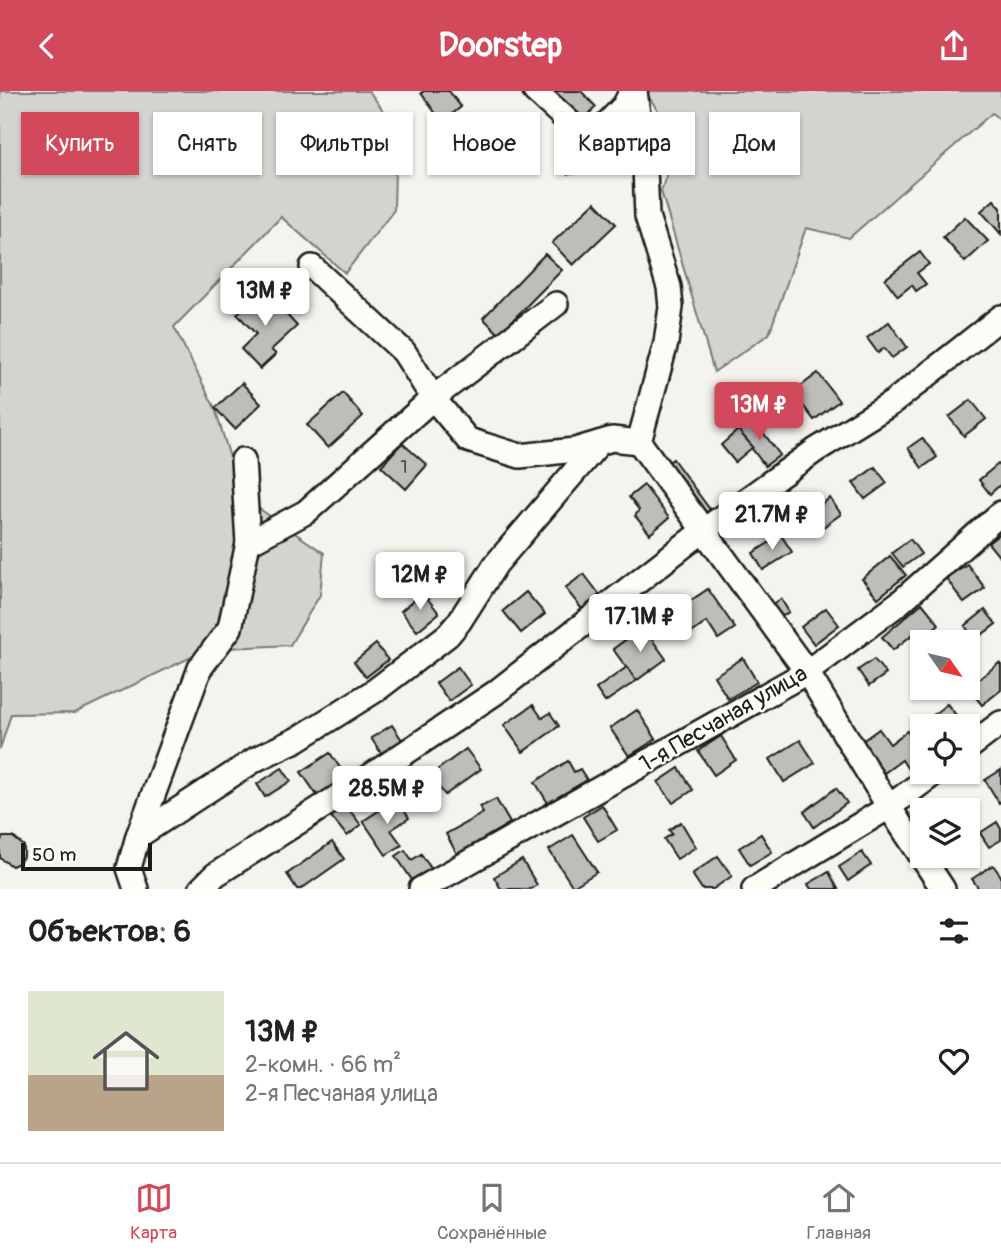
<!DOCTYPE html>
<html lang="ru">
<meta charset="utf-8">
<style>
:root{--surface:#fff;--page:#f2f2f2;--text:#222;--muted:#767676;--line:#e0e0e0;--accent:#d1495b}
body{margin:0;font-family:Pangolin,sans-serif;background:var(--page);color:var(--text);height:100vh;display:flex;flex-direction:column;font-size:26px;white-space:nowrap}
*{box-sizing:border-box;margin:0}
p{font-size:23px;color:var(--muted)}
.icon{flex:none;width:38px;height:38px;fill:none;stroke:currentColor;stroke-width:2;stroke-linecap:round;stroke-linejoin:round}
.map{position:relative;height:798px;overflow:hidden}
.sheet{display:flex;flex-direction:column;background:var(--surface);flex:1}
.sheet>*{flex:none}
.top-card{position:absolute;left:21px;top:21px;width:959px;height:63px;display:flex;gap:14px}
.needle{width:46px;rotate:124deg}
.tools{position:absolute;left:910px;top:539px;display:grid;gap:14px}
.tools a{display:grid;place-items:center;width:70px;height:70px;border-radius:0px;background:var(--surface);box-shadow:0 2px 5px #0004;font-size:35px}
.scale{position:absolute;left:21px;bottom:18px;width:131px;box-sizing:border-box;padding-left:7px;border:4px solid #1c1c1c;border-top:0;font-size:19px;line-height:24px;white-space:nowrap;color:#1c1c1c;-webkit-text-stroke:5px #fdfcf7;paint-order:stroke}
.price{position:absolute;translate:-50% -60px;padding:0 16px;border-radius:7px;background:#fff;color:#222;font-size:23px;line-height:46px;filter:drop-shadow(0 2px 4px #0008)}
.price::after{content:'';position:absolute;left:50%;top:42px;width:21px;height:16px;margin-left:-10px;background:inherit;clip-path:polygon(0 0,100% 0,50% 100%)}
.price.active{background:var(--accent);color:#fff}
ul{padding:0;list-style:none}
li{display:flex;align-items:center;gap:21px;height:175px;padding:0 28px}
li+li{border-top:2px solid var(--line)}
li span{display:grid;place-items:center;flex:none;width:196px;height:140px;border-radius:0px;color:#555}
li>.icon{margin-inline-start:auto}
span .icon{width:84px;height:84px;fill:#fffc;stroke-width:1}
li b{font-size:30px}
h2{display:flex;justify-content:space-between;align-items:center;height:84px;padding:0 28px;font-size:30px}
.chip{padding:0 24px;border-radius:0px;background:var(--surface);box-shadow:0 2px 5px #0004;font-size:24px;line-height:63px}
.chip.active{background:var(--accent);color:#fff}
header{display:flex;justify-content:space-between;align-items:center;height:91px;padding:0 28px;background:var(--accent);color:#fff;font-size:32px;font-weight:700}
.menu{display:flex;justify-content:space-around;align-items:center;height:98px;border-top:2px solid var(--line);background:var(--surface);font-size:19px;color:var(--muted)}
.menu a{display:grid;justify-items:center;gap:4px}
.menu .active{color:var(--accent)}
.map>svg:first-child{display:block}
</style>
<header><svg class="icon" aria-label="back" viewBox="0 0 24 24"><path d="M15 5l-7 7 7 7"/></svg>Doorstep<svg class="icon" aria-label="share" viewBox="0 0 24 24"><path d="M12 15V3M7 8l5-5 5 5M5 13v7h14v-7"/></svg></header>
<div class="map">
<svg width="1001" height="798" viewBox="0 0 1001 798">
<rect width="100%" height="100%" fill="#f4f3ee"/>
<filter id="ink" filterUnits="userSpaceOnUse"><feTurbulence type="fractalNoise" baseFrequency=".0143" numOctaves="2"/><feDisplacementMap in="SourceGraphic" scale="14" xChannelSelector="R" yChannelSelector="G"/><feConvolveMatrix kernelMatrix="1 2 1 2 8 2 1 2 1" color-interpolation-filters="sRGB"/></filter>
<g filter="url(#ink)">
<g fill="#d4d3cf" stroke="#787876" stroke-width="2">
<polygon points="0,0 369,0 396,37 394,119 345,182 281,126 174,236 215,317 242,406 324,462 320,504 290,554 208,558 75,622 11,623 0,658"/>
<polygon points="645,0 1001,0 1001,30 992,22 849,147 806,137 769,243 714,281 661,100 678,50"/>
</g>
<g fill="#bebdba" stroke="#1c1c1c" stroke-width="2">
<polygon points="424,0 449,0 461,16 442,31 421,2"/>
<polygon points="552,0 581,0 596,16 581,30"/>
<polygon points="994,109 1001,117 1001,143 981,120"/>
<polygon points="595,111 616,133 573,174 552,152"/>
<polygon points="965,126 988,150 965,171 943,146"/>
<polygon points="920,161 929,173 917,182 926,193 916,200 912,194 898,205 885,188"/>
<polygon points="545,163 562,179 499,243 483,227"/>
<polygon points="263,198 297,235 271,259 276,263 260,278 241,258 256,243 237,223"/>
<polygon points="889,231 907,256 892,267 884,257 878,262 867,247"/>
<polygon points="818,282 839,310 814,329 793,301"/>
<polygon points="242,292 261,313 235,338 215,317"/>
<polygon points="343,302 363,325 328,357 307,334"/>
<polygon points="971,309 986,328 964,345 949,326"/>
<polygon points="753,328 780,364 765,375 738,339"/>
<polygon points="738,339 753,356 735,371 721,354"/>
<polygon points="922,347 937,366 922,377 908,357"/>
<polygon points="402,352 427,374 406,398 381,375"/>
<polygon points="673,368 711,420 699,428 662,376"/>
<polygon points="998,373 1001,376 1001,393 990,403 979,389"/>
<polygon points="875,376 887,392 865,408 853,392"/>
<polygon points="644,394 669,427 650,443 635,425 639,419 629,406"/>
<polygon points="830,407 841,423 819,439 808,423"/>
<polygon points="1001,442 1001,468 988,452"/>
<polygon points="781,444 792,461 763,479 753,462"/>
<polygon points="910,448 921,463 903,476 892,462"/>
<polygon points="890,465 906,484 878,507 862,488"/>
<polygon points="967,473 985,497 964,512 946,487"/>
<polygon points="584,483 600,504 582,518 565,497"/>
<polygon points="708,498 735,537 718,548 707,531 690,543 675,520"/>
<polygon points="526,501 545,523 521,542 503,520"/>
<polygon points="423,502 439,522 417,540 401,520"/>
<polygon points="781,508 789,521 774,530 766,517"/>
<polygon points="922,512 939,533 922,547 917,540 893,559 882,546"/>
<polygon points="826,517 839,534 814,553 801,536"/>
<polygon points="985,519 996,533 975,549 965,535"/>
<polygon points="643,536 666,568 636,590 613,558"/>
<polygon points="376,553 388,569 366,586 354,571"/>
<polygon points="743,567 757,591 728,608 714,585"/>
<polygon points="874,568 886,583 869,595 858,579"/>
<polygon points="999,572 1001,574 1001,599 982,614 968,597"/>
<polygon points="458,576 471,594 449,610 436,592"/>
<polygon points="627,576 636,590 605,611 596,598"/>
<polygon points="947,613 961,630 954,635 922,635 922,646 916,638"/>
<polygon points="533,614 542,627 550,622 559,635 523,661 504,634"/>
<polygon points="637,619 656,648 629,665 610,637"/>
<polygon points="392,634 402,649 381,662 371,647"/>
<polygon points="879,638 890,653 907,640 922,660 922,667 908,678 902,669 884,682 861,651"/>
<polygon points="721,645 736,669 714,684 698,660"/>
<polygon points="800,649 815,672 784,691 770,668"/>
<polygon points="466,658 481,678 445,704 430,684"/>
<polygon points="330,662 347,687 319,707 301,681"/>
<polygon points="568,670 574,681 580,678 587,689 548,712 535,691"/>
<polygon points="282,677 291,690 265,706 257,693"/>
<polygon points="679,677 693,699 673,712 658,691"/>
<polygon points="1001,679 1001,710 999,712 985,689"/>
<polygon points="836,697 847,712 814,736 804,721"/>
<polygon points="397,708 409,727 391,739 402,754 386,764 363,730"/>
<polygon points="496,708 510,732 457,763 446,743 483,722 480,716"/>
<polygon points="344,712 361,734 347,745 329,723"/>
<polygon points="602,714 617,739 598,750 583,726"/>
<polygon points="681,731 696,756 677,768 664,748 672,743 669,739"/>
<polygon points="997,731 1001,738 1001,749 989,756 980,742"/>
<polygon points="761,743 772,761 750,774 739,757"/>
<polygon points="573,744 597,781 573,796 549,759"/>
<polygon points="3,746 13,746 24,755 24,764 19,772 12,775 0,767 0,751"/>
<polygon points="332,751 344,768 301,798 297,798 287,783"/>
<polygon points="405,759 412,769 421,763 439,789 416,795 396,765"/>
<polygon points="862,761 871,774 848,790 839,776"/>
<polygon points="718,765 732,785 713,798 702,798 692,783"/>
<polygon points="522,769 537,794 530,798 501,798 494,786"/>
<polygon points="993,774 1001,785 1001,798 979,798 972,788"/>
<polygon points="829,781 838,798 811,798 808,793"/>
</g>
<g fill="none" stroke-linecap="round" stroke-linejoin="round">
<g stroke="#1c1c1c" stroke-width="28">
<g id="minor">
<polyline points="535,0 590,50"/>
<polyline points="635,0 645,77 647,125 669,196 671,216 666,252 639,351"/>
<polyline points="571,70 624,15 632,0"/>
<polyline points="312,176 404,261 433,307 468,349 520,365 575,359 612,348 639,351"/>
<polyline points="639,351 807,581 889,716 943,798"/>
<polyline points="248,452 306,421 433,307 556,213"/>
<polyline points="968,657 1001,632"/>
<polyline points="138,745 256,668 298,648 376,599 448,544 459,531 496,473 599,352"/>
<polyline points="136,798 129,777 138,745 200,577 230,537 248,452 243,369"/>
<polyline points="201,798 215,784 366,688 495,602 704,439 816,359 892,312 1001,226"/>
<polyline points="421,798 807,581 899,512 1001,422"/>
<polyline points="754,798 889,716 936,681"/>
</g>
</g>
<use href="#minor" stroke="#fdfcf7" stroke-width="23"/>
</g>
</g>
<g text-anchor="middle" stroke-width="5" stroke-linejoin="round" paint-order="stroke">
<g font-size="19" fill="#444">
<text x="404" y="382">1</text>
</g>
<g font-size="23" fill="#1c1c1c" stroke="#fdfcf7">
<text transform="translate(723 627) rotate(-30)" y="8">1-я Песчаная улица</text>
</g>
</g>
</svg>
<div class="tools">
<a><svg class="needle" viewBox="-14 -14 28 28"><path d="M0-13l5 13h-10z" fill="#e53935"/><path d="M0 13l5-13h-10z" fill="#767676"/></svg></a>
<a><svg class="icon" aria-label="locate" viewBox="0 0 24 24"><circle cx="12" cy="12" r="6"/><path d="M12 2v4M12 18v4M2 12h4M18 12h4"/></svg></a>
<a><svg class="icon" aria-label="layers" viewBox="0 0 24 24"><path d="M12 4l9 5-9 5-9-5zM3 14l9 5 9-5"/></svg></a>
</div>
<div class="scale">50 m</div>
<b class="price" style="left:265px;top:237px">13M ₽</b>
<b class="price active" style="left:759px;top:351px">13M ₽</b>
<b class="price" style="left:772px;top:461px">21.7M ₽</b>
<b class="price" style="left:420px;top:521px">12M ₽</b>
<b class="price" style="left:640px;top:563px">17.1M ₽</b>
<b class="price" style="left:387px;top:735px">28.5M ₽</b>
<div class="top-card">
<a class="chip active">Купить</a>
<a class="chip">Снять</a>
<a class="chip">Фильтры</a>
<a class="chip">Новое</a>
<a class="chip">Квартира</a>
<a class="chip">Дом</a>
</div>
</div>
<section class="sheet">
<h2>Объектов: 6<svg class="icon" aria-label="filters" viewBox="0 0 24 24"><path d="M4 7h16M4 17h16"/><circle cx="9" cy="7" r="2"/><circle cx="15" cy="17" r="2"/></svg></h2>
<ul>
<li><span style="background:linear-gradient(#dfe7d0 60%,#b9a48a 0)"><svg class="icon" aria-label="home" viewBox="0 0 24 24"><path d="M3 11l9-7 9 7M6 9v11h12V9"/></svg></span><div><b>13M ₽</b><p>2-комн. · 66 m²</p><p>2-я Песчаная улица</p></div><svg class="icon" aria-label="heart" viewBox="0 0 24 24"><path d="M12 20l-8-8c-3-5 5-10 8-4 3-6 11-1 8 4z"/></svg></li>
</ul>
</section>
<nav class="menu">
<a class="active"><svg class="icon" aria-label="map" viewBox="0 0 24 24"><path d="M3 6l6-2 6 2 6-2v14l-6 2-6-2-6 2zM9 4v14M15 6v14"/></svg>Карта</a>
<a><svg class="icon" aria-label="saved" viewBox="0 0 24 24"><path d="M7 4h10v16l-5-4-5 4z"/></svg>Сохранённые</a>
<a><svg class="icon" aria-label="home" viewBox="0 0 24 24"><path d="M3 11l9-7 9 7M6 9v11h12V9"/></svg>Главная</a>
</nav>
